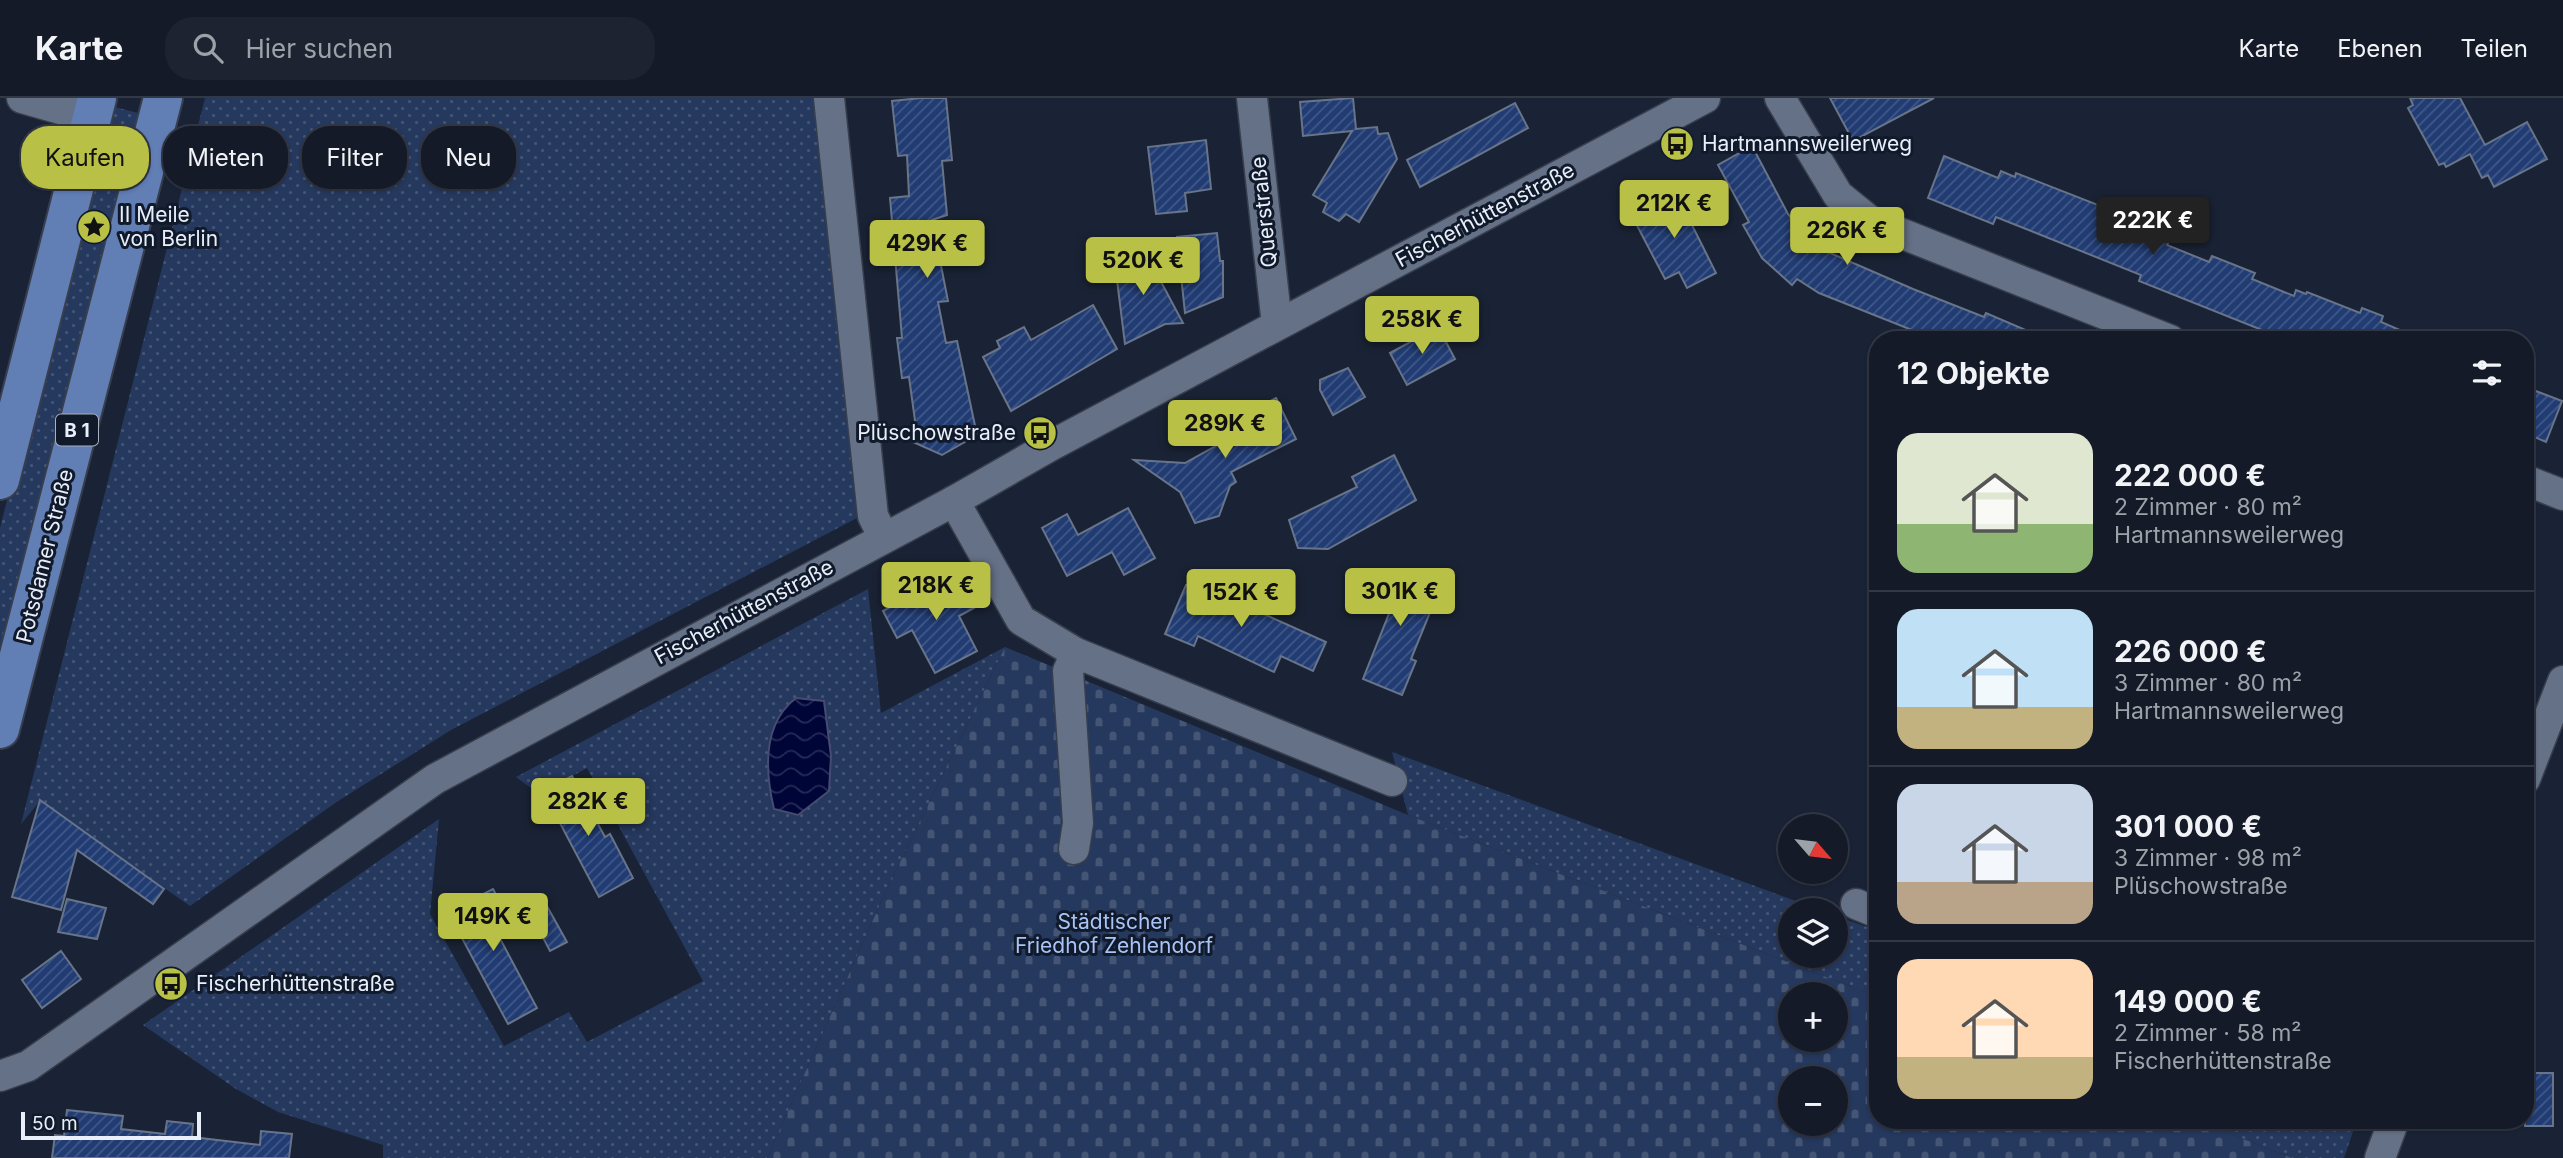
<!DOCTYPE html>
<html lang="de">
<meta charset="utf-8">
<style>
:root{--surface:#141a28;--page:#1d2330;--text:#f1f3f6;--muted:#9da1a8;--line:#333845;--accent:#b9c046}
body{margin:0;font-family:Inter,sans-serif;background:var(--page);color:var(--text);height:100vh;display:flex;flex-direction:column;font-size:26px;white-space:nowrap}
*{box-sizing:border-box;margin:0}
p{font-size:23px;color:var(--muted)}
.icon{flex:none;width:38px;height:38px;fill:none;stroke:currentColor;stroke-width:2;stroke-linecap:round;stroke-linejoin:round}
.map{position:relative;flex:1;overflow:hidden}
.details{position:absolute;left:1869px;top:233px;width:665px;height:798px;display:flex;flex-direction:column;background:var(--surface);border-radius:28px;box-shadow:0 2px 5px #0004,0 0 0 2px var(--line)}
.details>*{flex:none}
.banner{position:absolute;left:21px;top:28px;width:665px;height:63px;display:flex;gap:14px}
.needle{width:46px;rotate:118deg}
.buttons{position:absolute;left:1778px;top:716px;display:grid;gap:14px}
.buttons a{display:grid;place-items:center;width:70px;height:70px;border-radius:50%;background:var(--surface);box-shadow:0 2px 5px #0004,0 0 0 2px var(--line);font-size:35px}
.scale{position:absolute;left:21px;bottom:18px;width:180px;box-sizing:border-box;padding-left:7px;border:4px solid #e8effb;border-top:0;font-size:19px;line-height:24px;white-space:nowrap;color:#e8effb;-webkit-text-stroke:5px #111a2b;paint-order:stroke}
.price{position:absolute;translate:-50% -60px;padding:0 16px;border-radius:7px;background:var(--accent);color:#111;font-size:23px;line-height:46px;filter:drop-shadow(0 2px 4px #0008)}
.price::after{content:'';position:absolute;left:50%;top:42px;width:21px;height:16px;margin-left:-10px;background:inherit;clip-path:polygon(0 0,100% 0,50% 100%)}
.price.current{background:#222;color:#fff}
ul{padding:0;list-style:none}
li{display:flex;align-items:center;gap:21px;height:175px;padding:0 28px}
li+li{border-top:2px solid var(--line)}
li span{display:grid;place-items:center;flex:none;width:196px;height:140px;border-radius:21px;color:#555}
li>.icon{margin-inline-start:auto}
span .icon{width:84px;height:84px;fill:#fffc;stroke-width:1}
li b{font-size:30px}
h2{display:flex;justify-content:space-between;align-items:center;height:84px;padding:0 28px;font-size:30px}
.chip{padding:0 24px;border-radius:28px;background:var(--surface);box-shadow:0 2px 5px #0004,0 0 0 2px var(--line);font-size:24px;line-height:63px}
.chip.current{background:var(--accent);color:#111}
header{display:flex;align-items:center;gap:42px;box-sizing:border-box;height:98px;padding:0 35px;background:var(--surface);border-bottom:2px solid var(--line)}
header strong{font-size:33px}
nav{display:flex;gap:38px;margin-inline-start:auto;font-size:24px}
.search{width:490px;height:63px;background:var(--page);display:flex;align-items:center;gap:18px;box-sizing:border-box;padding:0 24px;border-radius:28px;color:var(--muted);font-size:26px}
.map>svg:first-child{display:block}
</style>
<header>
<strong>Karte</strong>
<div class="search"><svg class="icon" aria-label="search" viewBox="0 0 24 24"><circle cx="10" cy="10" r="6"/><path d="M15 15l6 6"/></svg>Hier suchen</div>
<nav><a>Karte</a><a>Ebenen</a><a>Teilen</a></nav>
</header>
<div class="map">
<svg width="2563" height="1060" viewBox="0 0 2563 1060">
<defs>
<pattern id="green-dots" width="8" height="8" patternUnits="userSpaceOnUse" patternTransform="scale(1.75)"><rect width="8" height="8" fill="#25385d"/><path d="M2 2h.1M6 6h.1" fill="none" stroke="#455575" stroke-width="1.8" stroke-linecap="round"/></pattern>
<pattern id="cemetery-stones" width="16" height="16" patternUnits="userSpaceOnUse" patternTransform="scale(1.75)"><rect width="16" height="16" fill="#25385d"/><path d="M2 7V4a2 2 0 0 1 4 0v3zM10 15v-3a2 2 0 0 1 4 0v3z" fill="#455575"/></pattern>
<pattern id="water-waves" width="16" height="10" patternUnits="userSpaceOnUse" patternTransform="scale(1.75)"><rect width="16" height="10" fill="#000538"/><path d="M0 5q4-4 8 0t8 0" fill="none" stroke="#252a56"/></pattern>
<pattern id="building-hatch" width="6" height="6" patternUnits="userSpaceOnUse" patternTransform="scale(1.75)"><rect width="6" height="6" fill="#213c73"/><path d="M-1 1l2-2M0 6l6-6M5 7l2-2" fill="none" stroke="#415888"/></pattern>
</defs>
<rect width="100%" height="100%" fill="#1a2335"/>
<g fill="url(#green-dots)">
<polygon points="205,0 817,0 859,419 451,632 338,703 190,808 40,703 21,726"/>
<polygon points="107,7 146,17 0,589 0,430"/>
<polygon points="868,491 881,615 1005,549 885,795 767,1060 383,1060 383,1047 278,1014 236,991 143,927 439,721 430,816 504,948 569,914 587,944 703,883 587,670 539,696 516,679"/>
<polygon points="1392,654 1820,812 1790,812 1790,858 1836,858 1836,818 1878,833 1878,899 1408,717"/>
<polygon points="2195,1022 2357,1022 2344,1060 2292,1060"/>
</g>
<path fill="url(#cemetery-stones)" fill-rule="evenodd" d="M1005 549 1408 717 1878 899V1022H2195L2292 1060H767L885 795ZM1790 896H1836V942H1790ZM1790 980H1836V1026H1790Z"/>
<path fill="url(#water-waves)" stroke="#464b72" stroke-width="2" d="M796 600 824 603 831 658 829 693 798 717 774 711C765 673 762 626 796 600Z"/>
<g fill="url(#building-hatch)" stroke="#687489" stroke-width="2">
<polygon points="921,0 946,0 952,62 942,63 947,117 932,122 948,203 938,204 946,245 957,243 977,337 942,357 913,344 917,337 909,279 902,280 897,240 902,240 890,100 909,98 907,57 898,58 892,3"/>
<polygon points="1353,0 1356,31 1377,29 1378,36 1388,35 1397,61 1359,124 1346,116 1339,123 1323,114 1327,105 1313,97 1352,33 1303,38 1300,4"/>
<polygon points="1830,0 1934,0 1853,43"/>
<polygon points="2410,0 2460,0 2485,47 2527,24 2547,61 2494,89 2488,77 2482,80 2470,56 2446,69 2444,65 2439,67 2408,10 2413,7"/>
<polygon points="1515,5 1528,30 1420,89 1407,62"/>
<polygon points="1206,42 1211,91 1185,95 1187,113 1156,116 1148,49"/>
<polygon points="1752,48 1788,116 1805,137 1821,151 1913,191 1984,219 1986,215 2049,242 1937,242 1819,195 1797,181 1792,187 1762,160 1743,127 1749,124 1718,67"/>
<polygon points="1944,58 1998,80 2001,73 2015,79 2016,75 2162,132 2160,137 2170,141 2167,147 2209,164 2212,158 2255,175 2252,181 2294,198 2296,192 2306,196 2307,194 2360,215 2362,210 2383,218 2381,224 2423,242 2287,242 2139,183 2141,177 1996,119 1993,126 1928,100"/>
<polygon points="1675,93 1716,175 1687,190 1679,174 1665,181 1631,116"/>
<polygon points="1217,135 1220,163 1223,163 1223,199 1185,215 1177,139"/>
<polygon points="1143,150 1183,225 1165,226 1125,246 1115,166"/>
<polygon points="1093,207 1117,251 1011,313 983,259 1000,250 997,243 1024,229 1031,242"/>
<polygon points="1438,229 1455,261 1407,287 1390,255"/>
<polygon points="1348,270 1365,299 1333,317 1320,292 1320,282"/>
<polygon points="2525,289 2562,303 2546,344 2525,335"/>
<polygon points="1276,300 1296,341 1231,374 1236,384 1230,388 1219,418 1195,425 1180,394 1134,362 1185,365 1228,341 1222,328"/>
<polygon points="1394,357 1416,402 1328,451 1298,450 1289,422 1357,389 1352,379"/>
<polygon points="1128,410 1155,460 1124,477 1112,454 1067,478 1042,430 1067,416 1078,437"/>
<polygon points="1383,472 1413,484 1418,475 1442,485 1411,561 1416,563 1402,597 1363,581 1390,513 1369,505"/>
<polygon points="955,475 974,510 959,518 977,553 935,575 912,532 897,540 883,513"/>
<polygon points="1186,487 1213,498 1218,487 1249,500 1246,508 1326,544 1313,573 1281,558 1274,574 1198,538 1194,548 1165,536"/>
<polygon points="572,678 605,739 610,736 633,780 599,799 543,693"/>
<polygon points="40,702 164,791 153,806 77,752 61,812 12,799"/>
<polygon points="493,791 511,825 496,833 537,910 508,926 448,814"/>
<polygon points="67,801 106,810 97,841 58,834"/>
<polygon points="543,801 567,844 550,853 527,809"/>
<polygon points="61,853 81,881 42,910 22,882"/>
<rect x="2525" y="975" width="28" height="53"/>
<polygon points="67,1012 123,1018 121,1031 165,1036 167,1023 193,1026 192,1039 260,1047 261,1033 292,1036 289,1060 52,1060 55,1037 64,1038"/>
</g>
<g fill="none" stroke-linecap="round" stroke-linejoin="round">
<g stroke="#373e4d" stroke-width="33">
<g id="minor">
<polyline points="22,0 92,20"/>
<polyline points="829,0 873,418 884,440"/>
<polyline points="1252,0 1277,227"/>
<polyline points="1780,0 1838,97 1870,123 2170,242"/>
<polyline points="2525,382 2563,397"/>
<polyline points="954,403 1021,522 1076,555 1392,683"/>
<polyline points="2525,681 2563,583"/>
<polyline points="1074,751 1078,725 1068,573 1076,555"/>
<polyline points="1856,806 1878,815"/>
<polyline points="0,978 28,968 435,681 954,403 1052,347 1705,0"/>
<polyline points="2380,1060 2394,1022"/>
</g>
</g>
<g stroke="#373e4d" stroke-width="42">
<g id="major">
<polyline points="0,382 97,0"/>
<polyline points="0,631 163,0"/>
</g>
</g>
<use href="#minor" stroke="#657186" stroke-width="30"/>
<use href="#major" stroke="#617eb5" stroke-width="38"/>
</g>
<defs>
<g id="bus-disc" transform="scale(1.75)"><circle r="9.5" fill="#b9c046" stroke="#111a2b"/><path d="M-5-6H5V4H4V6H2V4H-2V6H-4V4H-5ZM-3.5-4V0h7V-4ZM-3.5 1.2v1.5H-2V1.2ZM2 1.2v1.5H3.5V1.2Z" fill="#111"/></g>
<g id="sight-disc" transform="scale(1.75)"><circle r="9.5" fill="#b9c046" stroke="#111a2b"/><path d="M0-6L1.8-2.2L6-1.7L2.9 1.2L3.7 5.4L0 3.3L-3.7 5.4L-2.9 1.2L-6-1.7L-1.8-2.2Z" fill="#111"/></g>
</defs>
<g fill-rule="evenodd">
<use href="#bus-disc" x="1677" y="46"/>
<use href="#sight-disc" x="94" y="129"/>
<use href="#bus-disc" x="1040" y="335"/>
<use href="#bus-disc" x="171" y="886"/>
</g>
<g text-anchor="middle" stroke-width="6" stroke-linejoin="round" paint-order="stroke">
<rect fill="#111a2b" stroke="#a8afbd" stroke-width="2" x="56" y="316.5" width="42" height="31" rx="5"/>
<g font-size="19" font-weight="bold" fill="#e8effb">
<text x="77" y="339">B 1</text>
</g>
<g font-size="21" fill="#e8effb" stroke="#111a2b" text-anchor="start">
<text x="1702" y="53">Hartmannsweilerweg</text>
<text x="119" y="124">II Meile<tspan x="119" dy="24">von Berlin</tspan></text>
<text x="1016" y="342" text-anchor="end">Plüschowstraße</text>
<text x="196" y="893">Fischerhüttenstraße</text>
</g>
<g font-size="21" fill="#e8effb" stroke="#111a2b">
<text transform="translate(1264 114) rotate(-96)" y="7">Querstraße</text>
<text transform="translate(1485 117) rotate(-28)" y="7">Fischerhüttenstraße</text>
<text transform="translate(45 458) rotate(-76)" y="7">Potsdamer Straße</text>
<text transform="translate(744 514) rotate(-28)" y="7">Fischerhüttenstraße</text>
</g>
<g font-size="21" fill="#a8c3f6" stroke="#111a2b">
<text x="1114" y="831">Städtischer<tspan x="1114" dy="24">Friedhof Zehlendorf</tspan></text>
</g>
</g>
</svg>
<div class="buttons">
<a><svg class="needle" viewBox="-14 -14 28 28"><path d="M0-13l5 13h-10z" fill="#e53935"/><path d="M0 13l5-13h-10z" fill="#9da1a8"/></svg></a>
<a><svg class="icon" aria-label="layers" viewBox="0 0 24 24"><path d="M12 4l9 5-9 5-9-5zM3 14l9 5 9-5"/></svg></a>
<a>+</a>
<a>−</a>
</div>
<div class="scale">50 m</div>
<b class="price" style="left:1674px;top:142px">212K €</b>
<b class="price current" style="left:2153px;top:159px">222K €</b>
<b class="price" style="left:1847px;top:169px">226K €</b>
<b class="price" style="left:927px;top:182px">429K €</b>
<b class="price" style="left:1143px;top:199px">520K €</b>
<b class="price" style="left:1422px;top:258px">258K €</b>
<b class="price" style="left:1225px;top:362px">289K €</b>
<b class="price" style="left:936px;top:524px">218K €</b>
<b class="price" style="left:1400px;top:530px">301K €</b>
<b class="price" style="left:1241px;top:531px">152K €</b>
<b class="price" style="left:588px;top:740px">282K €</b>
<b class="price" style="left:493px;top:855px">149K €</b>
<div class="banner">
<a class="chip current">Kaufen</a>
<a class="chip">Mieten</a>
<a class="chip">Filter</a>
<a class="chip">Neu</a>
</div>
<section class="details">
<h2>12 Objekte<svg class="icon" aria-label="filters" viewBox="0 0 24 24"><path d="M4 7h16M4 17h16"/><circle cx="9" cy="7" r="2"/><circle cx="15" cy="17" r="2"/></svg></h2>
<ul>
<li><span style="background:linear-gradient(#dfe7d0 65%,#8fb573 0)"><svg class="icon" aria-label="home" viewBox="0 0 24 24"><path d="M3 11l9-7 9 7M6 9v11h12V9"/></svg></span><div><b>222 000 €</b><p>2 Zimmer · 80 m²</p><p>Hartmannsweilerweg</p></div></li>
<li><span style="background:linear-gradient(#bfe0f5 70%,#c2b280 0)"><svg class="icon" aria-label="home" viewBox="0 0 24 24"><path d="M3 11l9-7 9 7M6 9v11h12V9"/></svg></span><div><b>226 000 €</b><p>3 Zimmer · 80 m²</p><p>Hartmannsweilerweg</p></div></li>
<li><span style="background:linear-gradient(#c9d6e8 70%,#b9a48a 0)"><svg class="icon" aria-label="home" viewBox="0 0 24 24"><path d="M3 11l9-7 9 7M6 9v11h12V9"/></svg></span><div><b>301 000 €</b><p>3 Zimmer · 98 m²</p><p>Plüschowstraße</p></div></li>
<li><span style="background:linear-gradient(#ffd9b3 70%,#c2b280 0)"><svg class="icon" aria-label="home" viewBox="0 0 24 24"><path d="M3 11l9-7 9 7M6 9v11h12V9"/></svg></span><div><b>149 000 €</b><p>2 Zimmer · 58 m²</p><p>Fischerhüttenstraße</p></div></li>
</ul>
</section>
</div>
